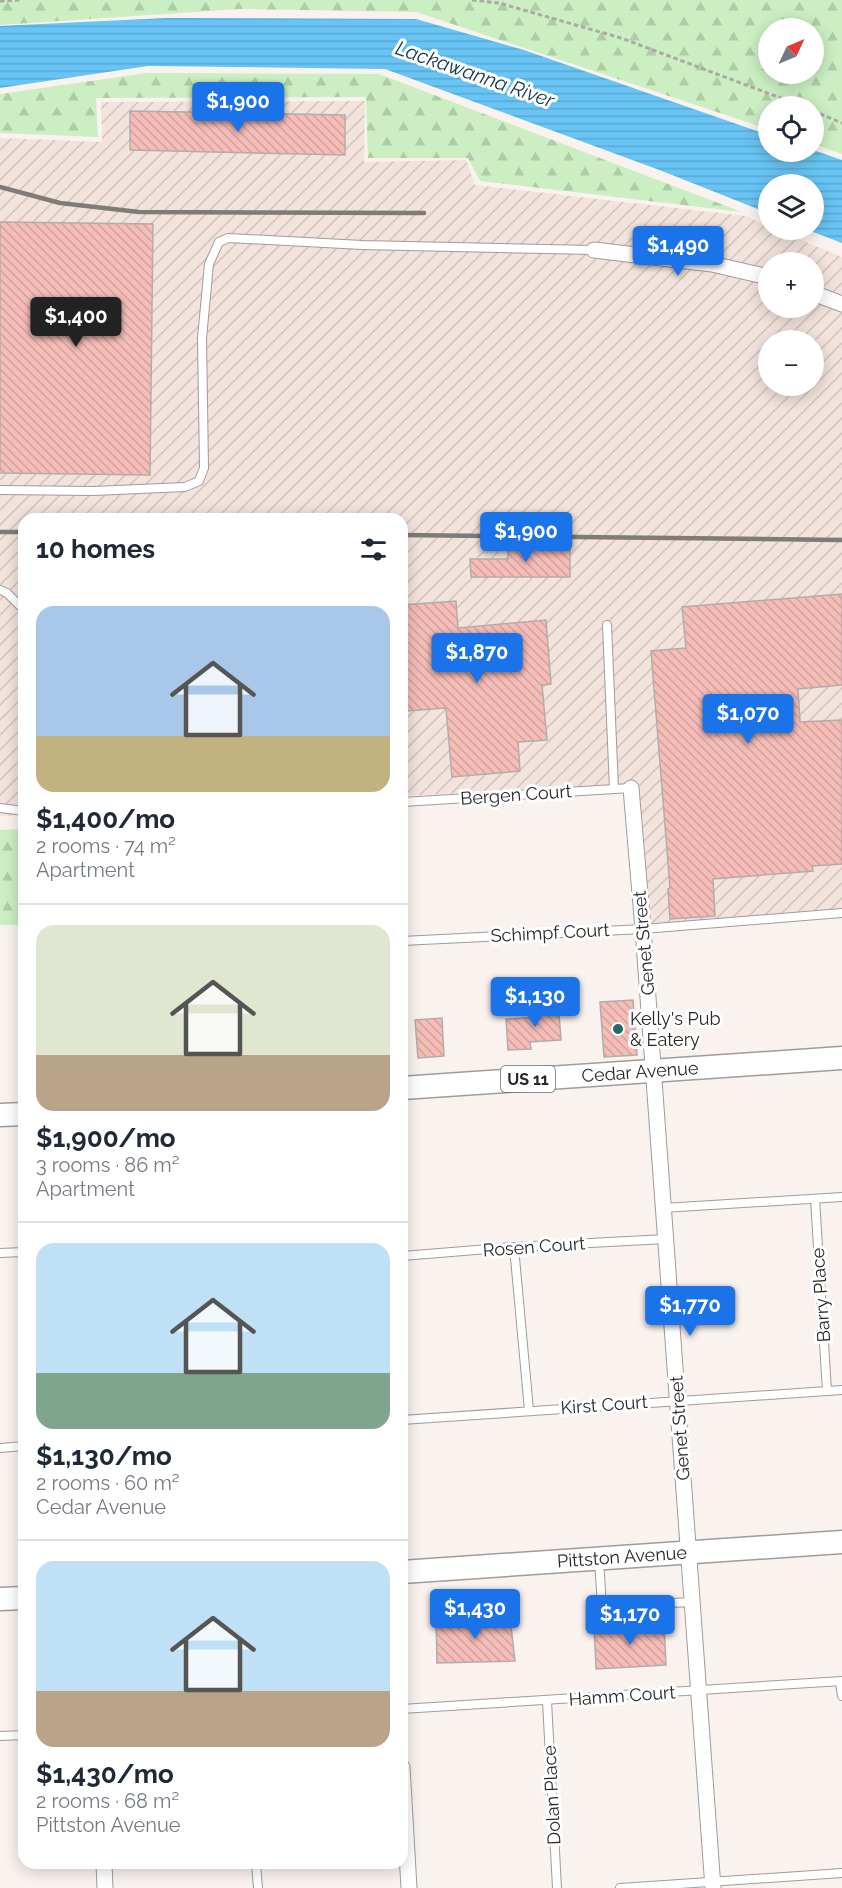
<!DOCTYPE html>
<meta charset="utf-8">
<style>
:root{--surface:#fff;--page:#f2f2f3;--text:#1f2937;--muted:#747a83;--line:#e0e1e3;--accent:#1a73e8}
body{margin:0;font-family:Raleway,sans-serif;background:var(--page);color:var(--text);height:100vh;display:flex;flex-direction:column;font-size:22px;white-space:nowrap}
*{box-sizing:border-box;margin:0}
p{font-size:20px;color:var(--muted)}
.icon{flex:none;width:33px;height:33px;fill:none;stroke:currentColor;stroke-width:2;stroke-linecap:round;stroke-linejoin:round}
.map{position:relative;flex:1;overflow:hidden}
.panel{position:absolute;left:18px;top:513px;width:390px;height:1356px;display:flex;flex-direction:column;background:var(--surface);border-radius:18px;box-shadow:0 3px 15px #0003}
.panel>*{flex:none}
.needle{width:39px;rotate:46deg}
.controls{position:absolute;left:758px;top:18px;display:grid;gap:12px}
.controls a{display:grid;place-items:center;width:66px;height:66px;border-radius:50%;background:var(--surface);box-shadow:0 3px 15px #0003;font-size:30px}
.price{position:absolute;translate:-50% -51px;padding:0 14px;border-radius:6px;background:var(--accent);color:#fff;font-size:20px;line-height:39px;filter:drop-shadow(0 2px 3px #0008)}
.price::after{content:'';position:absolute;left:50%;top:36px;width:18px;height:14px;margin-left:-9px;background:inherit;clip-path:polygon(0 0,100% 0,50% 100%)}
.price.current{background:#222;color:#fff}
ul{padding:0;list-style:none}
li{display:grid;align-content:center;gap:12px;height:318px;padding:0 18px}
li+li{border-top:2px solid var(--line)}
li span{display:grid;place-items:center;height:186px;border-radius:18px;color:#555}
li>.icon{margin-inline-start:auto}
span .icon{width:108px;height:108px;fill:#fffc;stroke-width:1}
li b{font-size:26px}
h2{display:flex;justify-content:space-between;align-items:center;height:72px;padding:0 18px;font-size:26px}
.map>svg:first-child{display:block}
</style>
<div class="map">
<svg width="842" height="1888" viewBox="0 0 842 1888">
<defs>
<pattern id="industrial-furrows" width="10" height="10" patternUnits="userSpaceOnUse" patternTransform="scale(1.5)"><rect width="10" height="10" fill="#f2e3dc"/><path d="M-1 1l2-2M0 10L10 0M9 11l2-2" fill="none" stroke="#d0c3bd"/></pattern>
<pattern id="forest-firs" width="22" height="20" patternUnits="userSpaceOnUse" patternTransform="scale(1.5)"><rect width="22" height="20" fill="#cbefc2"/><path d="M5 1l3.5 6h-7zM16 11l3.5 6h-7z" fill="#aecda7"/></pattern>
<pattern id="water-rules" width="6" height="5" patternUnits="userSpaceOnUse" patternTransform="scale(1.5)"><rect width="6" height="5" fill="#68c4f4"/><path d="M0 2.5h6" fill="none" stroke="#5aa8d1"/></pattern>
<pattern id="building-back-hatch" width="6" height="6" patternUnits="userSpaceOnUse" patternTransform="scale(1.5)"><rect width="6" height="6" fill="#f5bcb8"/><path d="M-1 5l2 2M0 0l6 6M5-1l2 2" fill="none" stroke="#d2a29e"/></pattern>
</defs>
<rect width="100%" height="100%" fill="#faf2ef"/>
<path fill="url(#industrial-furrows)" fill-rule="evenodd" d="M365 101 364 162 466 160 475 185 746 216 768 226V230H777L842 257V911L643 927 633 785 402 796V519H24V815L0 816V138L102 142 101 102ZM768 262H813V308H768ZM768 340H813V386H768Z"/>
<g fill="url(#forest-firs)" fill-rule="evenodd">
<path d="M0 0H842V154L813 144V106H768V129L416 12 240 9 0 25ZM768 28H813V74H768Z"/>
<polygon points="147,73 379,74 742,212 480,181 468,158 368,158 366,97 96,98 98,137 0,133 0,94"/>
<polygon points="24,829 24,925 0,925 0,830"/>
</g>
<polygon fill="url(#water-rules)" points="166,18 416,19 524,50 768,135 768,152 813,150 842,160 842,243 808,230 813,230 813,184 768,184 768,213 662,171 385,69 148,66 0,88 0,26"/>
<g fill="url(#building-back-hatch)" stroke="#b4acab" stroke-width="1.5">
<polygon points="130,111 345,115 345,155 130,150"/>
<polygon points="0,222 153,224 150,475 0,473"/>
<polygon points="508,545 570,545 570,577 471,577 470,559 508,559"/>
<polygon points="842,594 842,685 798,689 800,722 842,720 842,864 812,866 813,871 713,879 715,916 670,919 668,889 670,888 651,651 686,648 682,607"/>
<polygon points="456,601 458,628 546,620 551,684 542,685 547,740 518,742 520,771 452,777 446,708 407,711 402,650 402,605"/>
<polygon points="558,1000 561,1040 530,1042 531,1049 508,1050 506,1019 540,1017 539,1002"/>
<polygon points="633,1000 637,1055 604,1057 600,1002"/>
<polygon points="442,1018 444,1056 418,1058 415,1020"/>
<polygon points="510,1617 515,1661 437,1663 436,1619"/>
<polygon points="664,1623 666,1665 596,1669 594,1626"/>
</g>
<g fill="none" stroke-linecap="round" stroke-linejoin="round">
<g stroke="#a29b98" stroke-width="10">
<g id="lane">
<polyline points="0,490 94,491 185,487 199,481 204,468 202,338 209,264 219,242 228,238 362,245 594,250"/>
<polyline points="0,590 7,593 24,610"/>
<polyline points="607,625 614,789"/>
<polyline points="402,802 631,788"/>
<polyline points="0,808 24,811"/>
<polyline points="402,941 643,929 842,913"/>
<polyline points="815,1199 827,1391"/>
<polyline points="663,1208 842,1197"/>
<polyline points="514,1247 529,1410"/>
<polyline points="0,1253 24,1252"/>
<polyline points="402,1256 514,1247 666,1239"/>
<polyline points="402,1420 842,1390"/>
<polyline points="0,1448 24,1446"/>
<polyline points="599,1560 602,1606 693,1602"/>
<polyline points="840,1682 842,1696"/>
<polyline points="547,1701 557,1888"/>
<polyline points="402,1709 842,1681"/>
<polyline points="0,1736 24,1735"/>
<polyline points="256,1863 258,1888"/>
<polyline points="620,1888 842,1873"/>
</g>
</g>
<g stroke="#a29b98" stroke-width="17">
<g id="street">
<polyline points="594,250 712,264 768,277"/>
<polyline points="813,293 842,304"/>
<polyline points="631,788 643,929 713,1888"/>
<polyline points="402,1767 409,1888"/>
<polyline points="104,1863 105,1888"/>
</g>
</g>
<g stroke="#a29b98" stroke-width="25">
<g id="primary">
<polyline points="402,1088 842,1058"/>
<polyline points="0,1115 24,1114"/>
<polyline points="402,1572 842,1542"/>
<polyline points="0,1599 24,1598"/>
</g>
</g>
<g stroke="#ada7a5" stroke-width="3" stroke-dasharray="4.5 3" stroke-linecap="butt">
<polyline points="472,0 499,3 621,38 802,106"/>
<polyline points="0,1 22,0"/>
<polyline points="813,111 842,123"/>
</g>
<use href="#lane" stroke="#fff" stroke-width="8"/>
<use href="#street" stroke="#fff" stroke-width="15"/>
<use href="#primary" stroke="#fff" stroke-width="22"/>
<g stroke="#807b79" stroke-width="4.5">
<polyline points="0,187 60,203 139,212 424,213"/>
<polyline points="0,532 24,532"/>
<polyline points="402,535 842,540"/>
</g>
</g>
<circle fill="#1f6b6f" stroke="#fff" stroke-width="2" cx="618" cy="1029" r="6"/>
<g text-anchor="middle" stroke-width="6" stroke-linejoin="round" paint-order="stroke">
<rect fill="#fff" stroke="#6a6867" stroke-width="1.5" x="501" y="1066" width="54" height="26" rx="4.5"/>
<g font-size="16" font-weight="bold" fill="#2a2726">
<text x="528" y="1085">US 11</text>
</g>
<g font-size="18" fill="#2a2726" stroke="#fff">
<text transform="translate(516 795) rotate(-4)" y="6">Bergen Court</text>
<text transform="translate(550 933) rotate(-3)" y="6">Schimpf Court</text>
<text transform="translate(644 943) rotate(-95)" y="6">Genet Street</text>
<text transform="translate(640 1072) rotate(-4)" y="6">Cedar Avenue</text>
<text transform="translate(534 1247) rotate(-4)" y="6">Rosen Court</text>
<text transform="translate(821 1295) rotate(-94)" y="6">Barry Place</text>
<text transform="translate(604 1405) rotate(-4)" y="6">Kirst Court</text>
<text transform="translate(680 1428) rotate(-94)" y="6">Genet Street</text>
<text transform="translate(622 1557) rotate(-4)" y="6">Pittston Avenue</text>
<text transform="translate(622 1696) rotate(-4)" y="6">Hamm Court</text>
<text transform="translate(552 1795) rotate(-93)" y="6">Dolan Place</text>
</g>
<g font-size="18" fill="#2a2726" stroke="#fff" text-anchor="start">
<text x="630" y="1025">Kelly's Pub<tspan x="630" dy="21">&amp; Eatery</tspan></text>
</g>
<g font-size="20" font-style="italic" fill="#10394d" stroke="#fff">
<text transform="translate(475 74) rotate(19)" y="7">Lackawanna River</text>
</g>
</g>
</svg>
<div class="controls">
<a><svg class="needle" viewBox="-14 -14 28 28"><path d="M0-13l5 13h-10z" fill="#e53935"/><path d="M0 13l5-13h-10z" fill="#747a83"/></svg></a>
<a><svg class="icon" aria-label="locate" viewBox="0 0 24 24"><circle cx="12" cy="12" r="6"/><path d="M12 2v4M12 18v4M2 12h4M18 12h4"/></svg></a>
<a><svg class="icon" aria-label="layers" viewBox="0 0 24 24"><path d="M12 4l9 5-9 5-9-5zM3 14l9 5 9-5"/></svg></a>
<a>+</a>
<a>−</a>
</div>
<b class="price" style="left:238px;top:133px">$1,900</b>
<b class="price" style="left:678px;top:277px">$1,490</b>
<b class="price current" style="left:76px;top:348px">$1,400</b>
<b class="price" style="left:526px;top:563px">$1,900</b>
<b class="price" style="left:477px;top:684px">$1,870</b>
<b class="price" style="left:748px;top:745px">$1,070</b>
<b class="price" style="left:535px;top:1028px">$1,130</b>
<b class="price" style="left:690px;top:1337px">$1,770</b>
<b class="price" style="left:475px;top:1640px">$1,430</b>
<b class="price" style="left:630px;top:1646px">$1,170</b>
<section class="panel">
<h2>10 homes<svg class="icon" aria-label="filters" viewBox="0 0 24 24"><path d="M4 7h16M4 17h16"/><circle cx="9" cy="7" r="2"/><circle cx="15" cy="17" r="2"/></svg></h2>
<ul>
<li><span style="background:linear-gradient(#a9c7e8 70%,#c2b280 0)"><svg class="icon" aria-label="home" viewBox="0 0 24 24"><path d="M3 11l9-7 9 7M6 9v11h12V9"/></svg></span><div><b>$1,400/mo</b><p>2 rooms · 74 m²</p><p>Apartment</p></div></li>
<li><span style="background:linear-gradient(#dfe7d0 70%,#b9a48a 0)"><svg class="icon" aria-label="home" viewBox="0 0 24 24"><path d="M3 11l9-7 9 7M6 9v11h12V9"/></svg></span><div><b>$1,900/mo</b><p>3 rooms · 86 m²</p><p>Apartment</p></div></li>
<li><span style="background:linear-gradient(#bfe0f5 70%,#7fa58c 0)"><svg class="icon" aria-label="home" viewBox="0 0 24 24"><path d="M3 11l9-7 9 7M6 9v11h12V9"/></svg></span><div><b>$1,130/mo</b><p>2 rooms · 60 m²</p><p>Cedar Avenue</p></div></li>
<li><span style="background:linear-gradient(#bfe0f5 70%,#b9a48a 0)"><svg class="icon" aria-label="home" viewBox="0 0 24 24"><path d="M3 11l9-7 9 7M6 9v11h12V9"/></svg></span><div><b>$1,430/mo</b><p>2 rooms · 68 m²</p><p>Pittston Avenue</p></div></li>
</ul>
</section>
</div>
